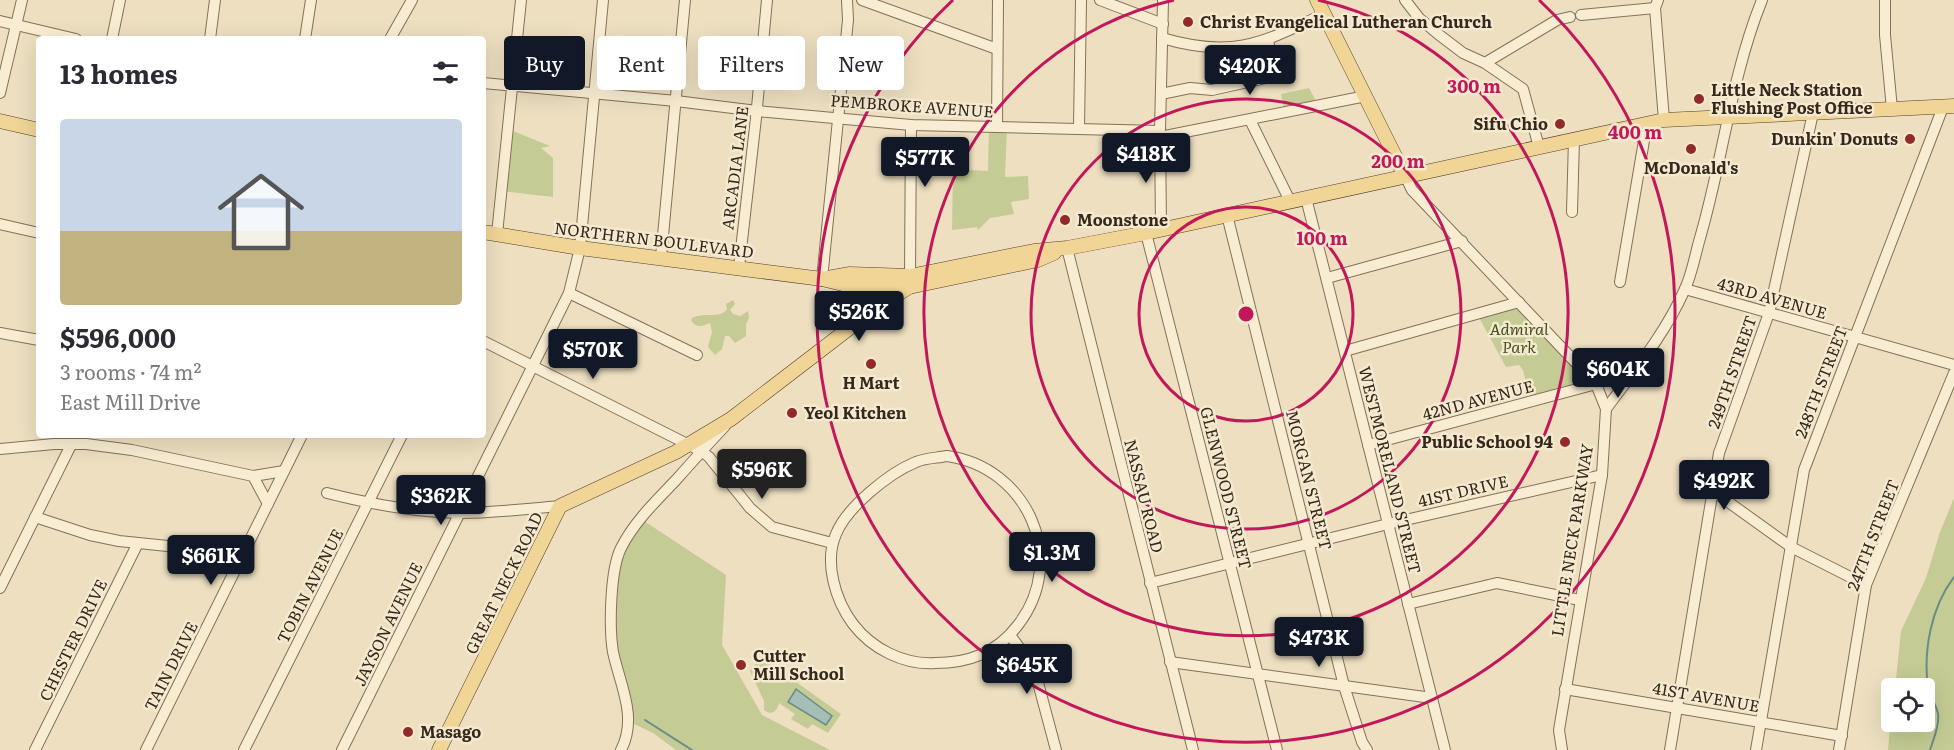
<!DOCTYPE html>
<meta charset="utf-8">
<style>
:root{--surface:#fff;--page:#f2f2f3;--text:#2b2b33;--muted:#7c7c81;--accent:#111827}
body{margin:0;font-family:Literata,serif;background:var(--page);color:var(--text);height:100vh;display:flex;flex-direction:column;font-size:22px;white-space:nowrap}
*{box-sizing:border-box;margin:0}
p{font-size:20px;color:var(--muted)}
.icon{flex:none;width:33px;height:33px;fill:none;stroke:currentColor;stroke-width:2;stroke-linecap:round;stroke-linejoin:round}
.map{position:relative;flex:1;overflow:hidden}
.side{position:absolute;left:36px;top:36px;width:450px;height:402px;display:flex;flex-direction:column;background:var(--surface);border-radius:6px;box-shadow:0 6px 24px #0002}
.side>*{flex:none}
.banner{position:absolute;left:504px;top:36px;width:570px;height:54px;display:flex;gap:12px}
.tools{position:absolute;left:1881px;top:678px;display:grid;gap:12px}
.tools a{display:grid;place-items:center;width:54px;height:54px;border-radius:6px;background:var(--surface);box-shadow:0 6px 24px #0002;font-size:30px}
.price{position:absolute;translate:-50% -51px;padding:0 14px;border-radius:6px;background:var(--accent);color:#fff;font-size:20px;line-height:39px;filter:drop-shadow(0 2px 3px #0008)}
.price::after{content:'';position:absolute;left:50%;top:36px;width:18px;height:14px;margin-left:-9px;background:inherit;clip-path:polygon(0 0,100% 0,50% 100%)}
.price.current{background:#222;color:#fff}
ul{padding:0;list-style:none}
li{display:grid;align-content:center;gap:12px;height:318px;padding:0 24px}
li span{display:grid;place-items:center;height:186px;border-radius:6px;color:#555}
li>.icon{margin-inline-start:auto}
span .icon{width:108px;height:108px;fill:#fffc;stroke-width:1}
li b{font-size:26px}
h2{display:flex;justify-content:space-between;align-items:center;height:72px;padding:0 24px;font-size:26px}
.tag{padding:0 21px;border-radius:6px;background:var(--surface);box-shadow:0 6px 24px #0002;font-size:21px;line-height:54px}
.tag.current{background:var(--accent);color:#fff}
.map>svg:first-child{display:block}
</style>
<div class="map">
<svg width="1954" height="750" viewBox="0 0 1954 750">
<rect width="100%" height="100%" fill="#eddfc0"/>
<g fill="#c4cb94">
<polygon points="1309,88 1316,101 1284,107 1281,94"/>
<polygon points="989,127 1007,127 1005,177 1028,176 1029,199 1011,202 1014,214 990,218 978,230 977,227 952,230 953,169 988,171"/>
<polygon points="508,129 550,146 541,148 553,158 553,197 501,191"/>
<path d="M733 300 735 304 730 310 733 314 740 316 748 311 749 318 746 324V336L735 343 729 336H725L722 349 715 355 708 347 712 332 710 323C703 326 696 329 691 320L692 318C705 311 720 320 727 309L726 304Z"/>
<polygon points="1519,302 1596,384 1531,402 1523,370 1519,365 1506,367 1477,314"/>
<polygon points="1954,498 1954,750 1888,750 1891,716 1892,722 1924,722 1924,688 1895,688 1901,631 1926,578 1940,532"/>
<polygon points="641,519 726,575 722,645 762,715 830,750 676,750 653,733 628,721 613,653 615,571"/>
<path d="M761 657 841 714 828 733 812 724 808 729 791 719 795 714 779 703C777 711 772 716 764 710V701L750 671Z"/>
</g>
<polygon fill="#a3bfb7" stroke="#6a8c84" stroke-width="1.5" points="796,689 832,716 826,725 788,702"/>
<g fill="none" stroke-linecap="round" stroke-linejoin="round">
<g stroke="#6a8c84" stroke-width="2">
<polyline points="645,720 692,750"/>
<path d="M1930 750C1933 740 1940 725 1938 714 1937 705 1929 697 1928 688 1923 651 1931 607 1954 577"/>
</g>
<g stroke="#857058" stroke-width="12">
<g id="minor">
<polyline points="862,0 997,49"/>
<polyline points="1100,0 1163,24"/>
<polyline points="1405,0 1419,18 1438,34 1463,53 1485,63 1523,89 1539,147"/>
<polyline points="1658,0 1655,8 1664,120"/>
<polyline points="1885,0 1885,35 1892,109"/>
<polyline points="1581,15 1655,8"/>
<polyline points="0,21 76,39"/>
<path d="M1162 38C1233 59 1262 43 1324 14"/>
<polyline points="112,39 120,0"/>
<polyline points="210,39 215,0"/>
<polyline points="305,39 311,0"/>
<polyline points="390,39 412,0"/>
<polyline points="1485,63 1557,20 1570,17"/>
<polyline points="483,83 676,101 757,111 911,125 1160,131"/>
<polyline points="0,93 22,0"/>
<polyline points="1161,94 1190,88 1212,90 1275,76 1268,40"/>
<polyline points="1250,120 1290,201"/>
<polyline points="997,127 998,0"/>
<polyline points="1079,128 1081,0"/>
<polyline points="1160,137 1366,96"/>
<polyline points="1405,176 1412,190 1596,384 1606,409 1602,475 1559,730 1562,750"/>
<polyline points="1306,198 1445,750"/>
<polyline points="1572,212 1574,139"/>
<polyline points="1227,215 1344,686 1362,742 1367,750"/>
<polyline points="0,224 39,233"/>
<polyline points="1161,229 1160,131 1163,0"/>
<polyline points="1146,233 1277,750"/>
<polyline points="497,234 521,0"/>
<polyline points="1067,248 1193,750"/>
<polyline points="661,257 685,0"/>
<polyline points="739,267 756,118 767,0"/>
<polyline points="910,276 911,125"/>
<polyline points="1327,278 1462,241"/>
<polyline points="822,279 848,20 847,0"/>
<polyline points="1620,282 1647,123"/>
<polyline points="1685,289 1954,365"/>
<polyline points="569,293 697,355"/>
<polyline points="0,333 39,340"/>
<polyline points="483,341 701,451 709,457 750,508 772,527 832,543"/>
<polyline points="1345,351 1519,302"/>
<path d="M1606 409C1634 371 1665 334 1684 291 1692 275 1695 255 1700 238 1723 159 1731 77 1762 0"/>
<polyline points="1368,445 1596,384"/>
<polyline points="0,449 54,444 86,444 132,450 253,476 284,471"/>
<path d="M947 456C1027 467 1069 559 1018 625 1008 638 995 649 980 655 966 661 951 663 935 663 904 665 872 649 853 624 835 600 824 562 836 534 847 507 889 473 916 462 925 458 937 458 947 456Z"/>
<polyline points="253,476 268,504"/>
<polyline points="1713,491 1791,547 1866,585"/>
<path d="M327 493C370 504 414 512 459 513 492 513 527 509 560 506"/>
<polyline points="35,517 90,535 119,541 187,548 241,560"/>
<polyline points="1150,583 1388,524 1602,475"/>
<polyline points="0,588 71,445"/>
<polyline points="1408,604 1497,583 1580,600"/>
<polyline points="1010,635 1027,658 1037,679 1056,750"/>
<polyline points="1170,662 1432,698"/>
<polyline points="1565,689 1842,736"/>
<polyline points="35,750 138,543"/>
<polyline points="146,750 302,435"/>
<polyline points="244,750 402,435"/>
<polyline points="342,750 569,293 580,248 603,0"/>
<path d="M621 750C638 717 620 685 613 652 609 628 610 570 621 548 634 522 656 501 676 480 692 462 708 444 725 426"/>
<polyline points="1670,750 1719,453 1769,313 1813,113"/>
<polyline points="1756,750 1804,470 1943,107"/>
<polyline points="1839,750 1866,585 1954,373"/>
</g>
</g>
<g stroke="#533e2d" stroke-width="15">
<g id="major">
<polyline points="1317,0 1405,176"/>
<polyline points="0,121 39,130"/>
<polyline points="483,232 580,248 822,279 851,286 909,287 1038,260 1054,253"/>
<polyline points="822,279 850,274 910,276 1034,251 1067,248 1146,233 1664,120 1954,106"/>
<polyline points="439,750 560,506 676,452 731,419 873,310 909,287"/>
</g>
</g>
<use href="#minor" stroke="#f8edd2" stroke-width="10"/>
<use href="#major" stroke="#f0d597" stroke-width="14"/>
</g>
<g fill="none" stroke="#c2185b" stroke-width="3">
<circle cx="1246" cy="314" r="107"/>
<circle cx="1246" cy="314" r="215"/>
<path d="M1318 0A322 322 0 1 1 1174 0"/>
<path d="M1539 0A429 429 0 1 1 953 0"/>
</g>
<g fill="#93292a" stroke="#f5eacf" stroke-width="2">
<circle cx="1188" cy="22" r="6"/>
<circle cx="1699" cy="99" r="6"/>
<circle cx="1560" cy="124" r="6"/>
<circle cx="1910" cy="139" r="6"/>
<circle cx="1691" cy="149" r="6"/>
<circle cx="1065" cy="220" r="6"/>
<circle cx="871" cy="364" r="6"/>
<circle cx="792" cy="413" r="6"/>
<circle cx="1565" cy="442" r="6"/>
<circle cx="741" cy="665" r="6"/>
<circle cx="408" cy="732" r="6"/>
</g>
<g text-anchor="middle" stroke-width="5" stroke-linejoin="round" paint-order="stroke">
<g font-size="16" font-weight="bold" fill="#35281c" stroke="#f5eacf" text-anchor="start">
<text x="1200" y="28">Christ Evangelical Lutheran Church</text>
<text x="1711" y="96">Little Neck Station<tspan x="1711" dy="18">Flushing Post Office</tspan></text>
<text x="1548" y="130" text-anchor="end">Sifu Chio</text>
<text x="1898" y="145" text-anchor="end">Dunkin' Donuts</text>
<text x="1691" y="174" text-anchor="middle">McDonald's</text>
<text x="1077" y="226">Moonstone</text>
<text x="871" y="389" text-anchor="middle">H Mart</text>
<text x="804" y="419">Yeol Kitchen</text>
<text x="1553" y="448" text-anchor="end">Public School 94</text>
<text x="753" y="662">Cutter<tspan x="753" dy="18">Mill School</tspan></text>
<text x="420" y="738">Masago</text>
</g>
<g font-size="16" fill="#35281c" stroke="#f5eacf">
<text transform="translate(912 106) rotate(4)" y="6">PEMBROKE AVENUE</text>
<text transform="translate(735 168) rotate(-83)" y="6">ARCADIA LANE</text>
<text transform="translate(654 240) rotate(7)" y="6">NORTHERN BOULEVARD</text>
<text transform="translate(1772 298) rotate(16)" y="6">43RD AVENUE</text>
<text transform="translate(1732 372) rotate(-71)" y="6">249TH STREET</text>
<text transform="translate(1821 382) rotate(-69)" y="6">248TH STREET</text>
<text transform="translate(1478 400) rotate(-15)" y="6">42ND AVENUE</text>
<text transform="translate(1390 470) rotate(76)" y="6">WESTMORELAND STREET</text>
<text transform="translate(1309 480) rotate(76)" y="6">MORGAN STREET</text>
<text transform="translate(1226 488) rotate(76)" y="6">GLENWOOD STREET</text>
<text transform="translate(1463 491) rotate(-13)" y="6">41ST DRIVE</text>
<text transform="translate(1144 496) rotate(76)" y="6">NASSAU ROAD</text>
<text transform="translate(1873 535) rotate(-69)" y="6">247TH STREET</text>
<text transform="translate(1572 540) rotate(-81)" y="6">LITTLE NECK PARKWAY</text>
<text transform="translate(504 583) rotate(-64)" y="6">GREAT NECK ROAD</text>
<text transform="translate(310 586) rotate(-63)" y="6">TOBIN AVENUE</text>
<text transform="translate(388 624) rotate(-64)" y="6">JAYSON AVENUE</text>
<text transform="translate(73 640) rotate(-64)" y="6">CHESTER DRIVE</text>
<text transform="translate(171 666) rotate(-63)" y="6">TAIN DRIVE</text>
<text transform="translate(1706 697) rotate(10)" y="6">41ST AVENUE</text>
</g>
<g font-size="16" font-style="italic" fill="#465123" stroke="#f5eacf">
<text x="1519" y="335">Admiral<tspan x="1519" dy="18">Park</tspan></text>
</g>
</g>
<circle cx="1246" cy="314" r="9" fill="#c2185b" stroke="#f5eacf" stroke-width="3"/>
<g font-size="18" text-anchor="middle" font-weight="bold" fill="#c2185b" stroke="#f5eacf" stroke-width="5" stroke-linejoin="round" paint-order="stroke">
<text x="1474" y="93">300 m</text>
<text x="1635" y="139">400 m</text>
<text x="1398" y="168">200 m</text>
<text x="1322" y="245">100 m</text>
</g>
</svg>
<div class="tools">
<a><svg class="icon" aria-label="locate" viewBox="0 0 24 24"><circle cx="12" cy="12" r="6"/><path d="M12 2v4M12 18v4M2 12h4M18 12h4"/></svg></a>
</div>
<b class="price" style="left:1250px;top:96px">$420K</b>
<b class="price" style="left:1146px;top:184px">$418K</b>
<b class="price" style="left:925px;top:188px">$577K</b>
<b class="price" style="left:859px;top:342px">$526K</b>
<b class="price" style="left:593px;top:380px">$570K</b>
<b class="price" style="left:1618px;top:399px">$604K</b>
<b class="price current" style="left:762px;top:500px">$596K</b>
<b class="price" style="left:1724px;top:511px">$492K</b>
<b class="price" style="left:441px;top:526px">$362K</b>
<b class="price" style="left:1052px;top:583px">$1.3M</b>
<b class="price" style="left:211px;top:586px">$661K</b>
<b class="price" style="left:1319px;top:668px">$473K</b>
<b class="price" style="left:1027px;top:695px">$645K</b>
<div class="banner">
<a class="tag current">Buy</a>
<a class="tag">Rent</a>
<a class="tag">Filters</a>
<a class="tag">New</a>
</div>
<section class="side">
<h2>13 homes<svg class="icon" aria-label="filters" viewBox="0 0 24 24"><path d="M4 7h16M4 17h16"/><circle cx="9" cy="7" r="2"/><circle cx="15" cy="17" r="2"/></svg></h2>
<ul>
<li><span style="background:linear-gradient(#c9d6e8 60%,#c2b280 0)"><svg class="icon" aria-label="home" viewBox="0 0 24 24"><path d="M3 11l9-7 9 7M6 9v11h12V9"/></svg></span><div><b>$596,000</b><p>3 rooms · 74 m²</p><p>East Mill Drive</p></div></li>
</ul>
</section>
</div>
